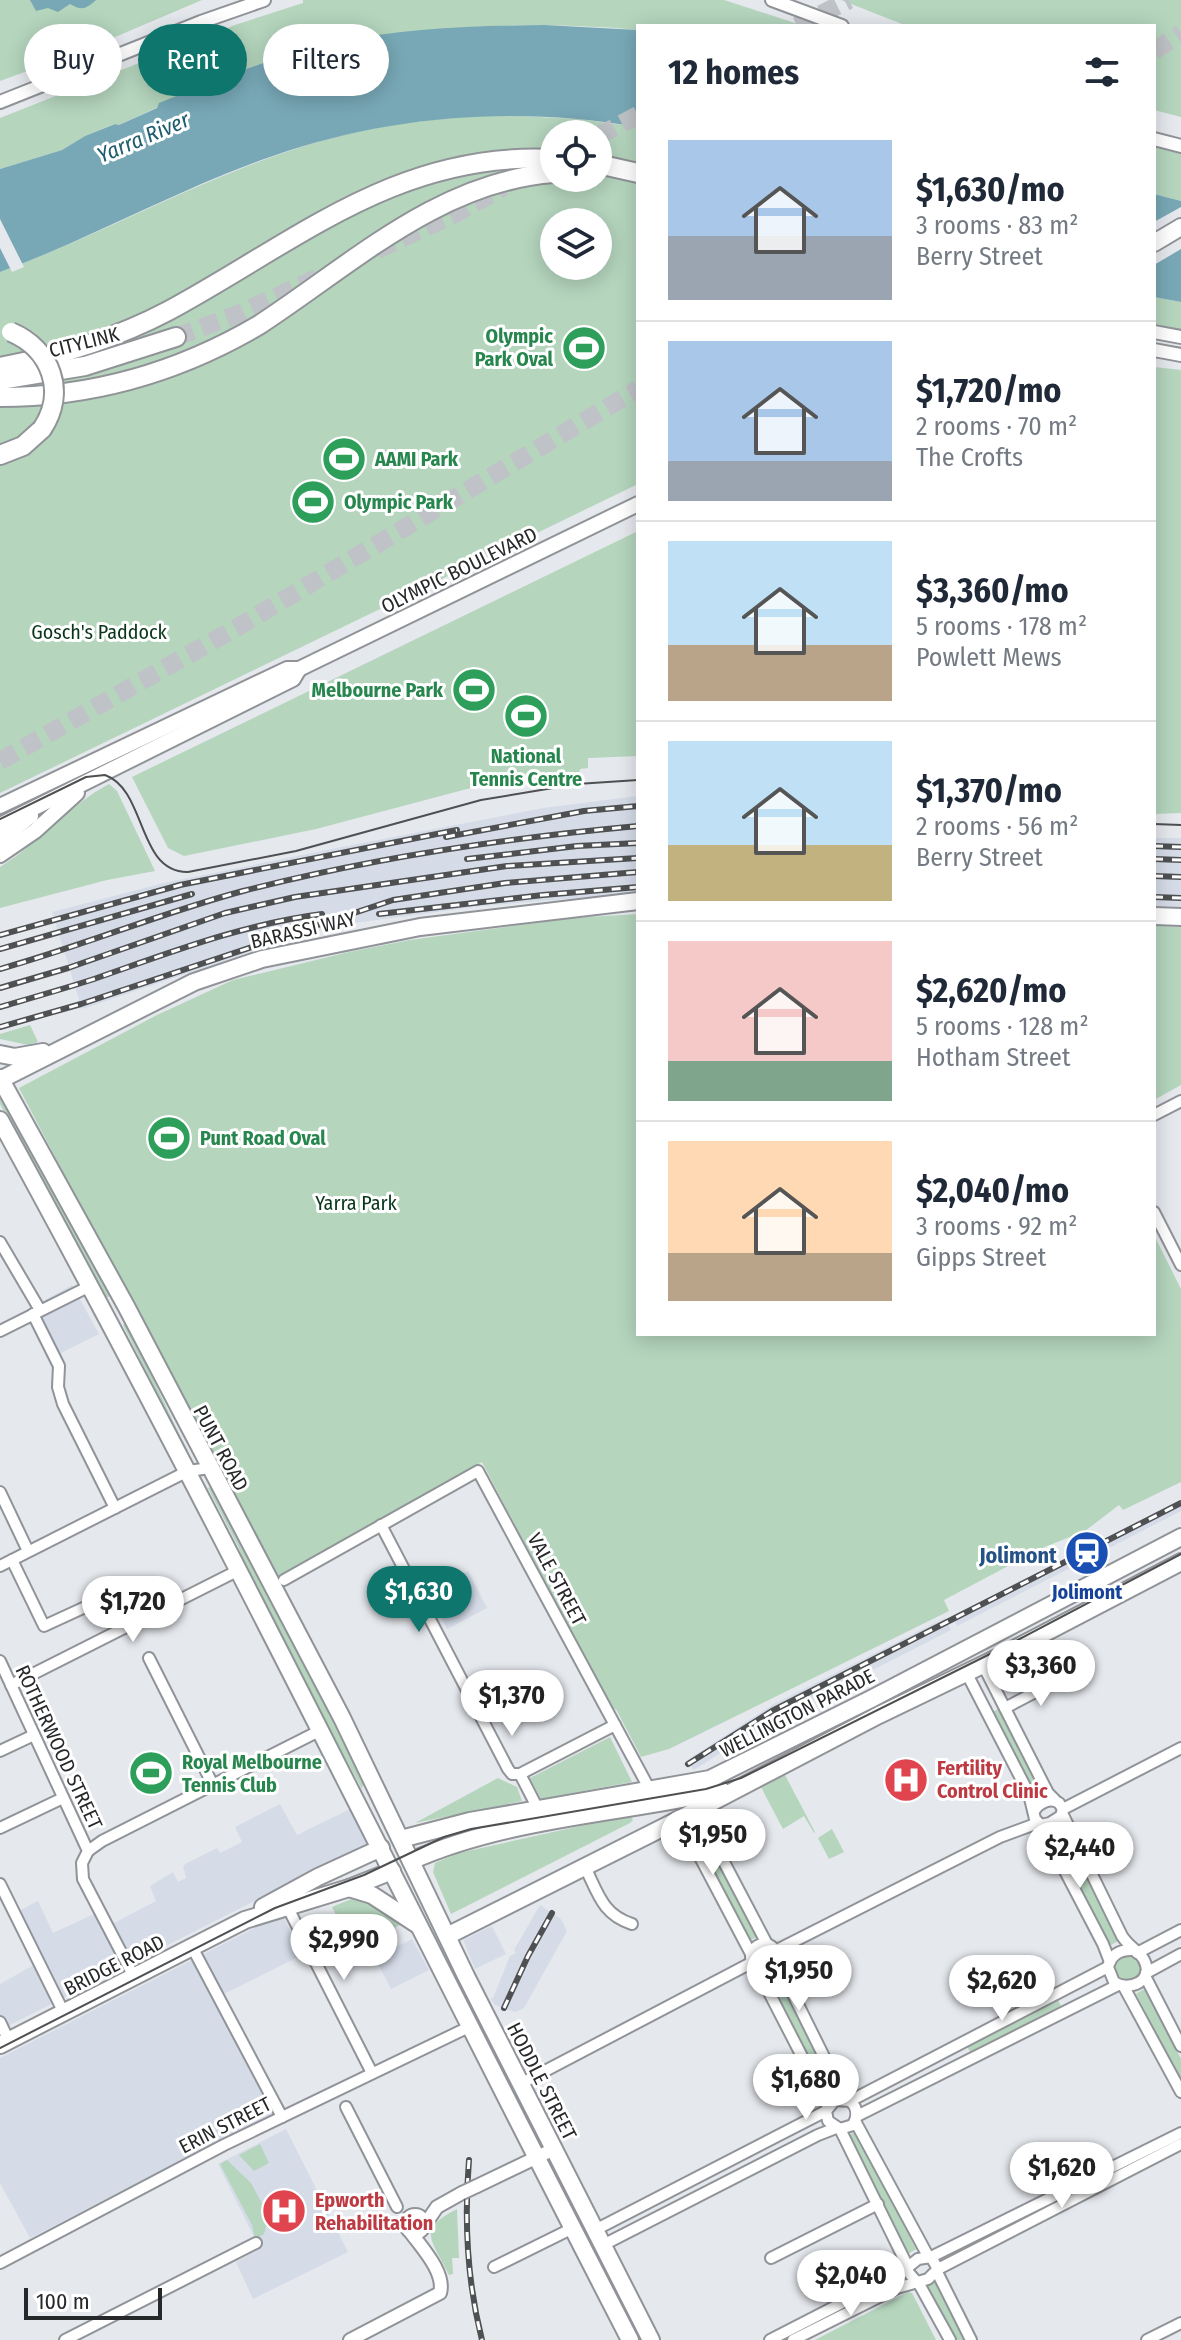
<!DOCTYPE html>
<meta charset="utf-8">
<style>
:root{--surface:#fff;--page:#f6f6f7;--text:#1f2937;--muted:#747a83;--line:#e0e1e3;--accent:#0f766e}
body{margin:0;font-family:"Fira Sans Condensed",sans-serif;background:var(--page);color:var(--text);height:100vh;display:flex;flex-direction:column;font-size:30px;white-space:nowrap}
*{box-sizing:border-box;margin:0}
p{font-size:26px;color:var(--muted)}
.icon{flex:none;width:44px;height:44px;fill:none;stroke:currentColor;stroke-width:2;stroke-linecap:round;stroke-linejoin:round}
.map{position:relative;flex:1;overflow:hidden}
.details{position:absolute;left:636px;top:24px;width:520px;height:1312px;display:flex;flex-direction:column;background:var(--surface);border-radius:0px;box-shadow:0 4px 20px #0003}
.details>*{flex:none}
.top-card{position:absolute;left:24px;top:24px;width:492px;height:72px;display:flex;gap:16px}
.tools{position:absolute;left:540px;top:120px;display:grid;gap:16px}
.tools a{display:grid;place-items:center;width:72px;height:72px;border-radius:50%;background:var(--surface);box-shadow:0 4px 20px #0003;font-size:40px}
.scale{position:absolute;left:24px;bottom:20px;width:138px;box-sizing:border-box;padding-left:8px;border:4px solid #27282a;border-top:0;font-size:22px;line-height:28px;white-space:nowrap;color:#27282a;-webkit-text-stroke:6px #fff;paint-order:stroke}
.price{position:absolute;translate:-50% -68px;padding:0 18px;border-radius:28px;background:#fff;color:#222;font-size:26px;line-height:52px;filter:drop-shadow(0 2px 4px #0008)}
.price::after{content:'';position:absolute;left:50%;top:48px;width:24px;height:18px;margin-left:-12px;background:inherit;clip-path:polygon(0 0,100% 0,50% 100%)}
.price.selected{background:var(--accent);color:#fff}
ul{padding:0;list-style:none}
li{display:flex;align-items:center;gap:24px;height:200px;padding:0 32px}
li+li{border-top:2px solid var(--line)}
li span{display:grid;place-items:center;flex:none;width:224px;height:160px;border-radius:0px;color:#555}
li>.icon{margin-inline-start:auto}
span .icon{width:96px;height:96px;fill:#fffc;stroke-width:1}
li b{font-size:34px}
h2{display:flex;justify-content:space-between;align-items:center;height:96px;padding:0 32px;font-size:34px}
.pill{padding:0 28px;border-radius:36px;background:var(--surface);box-shadow:0 4px 20px #0003;font-size:28px;line-height:72px}
.pill.selected{background:var(--accent);color:#fff}
.map>svg:first-child{display:block}
</style>
<div class="map">
<svg width="1181" height="2340" viewBox="0 0 1181 2340">
<rect width="100%" height="100%" fill="#e5e8ed"/>
<g fill="#d5dce8">
<polygon points="638,796 638,893 482,906 354,923 299,935 82,1009 52,912 164,883 337,848 543,808"/>
<rect x="1154" y="838" width="27" height="69"/>
<polygon points="72,1285 99,1334 59,1354 31,1308"/>
<polygon points="1181,1500 1181,1511 957,1626 952,1616"/>
<polygon points="468,1571 487,1608 447,1629 428,1592"/>
<polygon points="945,1618 951,1630 761,1727 694,1770 686,1761 772,1705"/>
<polygon points="280,1804 297,1835 350,1809 367,1844 0,2030 0,1984 39,1962 15,1913 38,1901 53,1933 103,1910 112,1924 156,1901 150,1886 173,1872 178,1882 186,1878 183,1866 187,1863 217,1848 220,1853 242,1842 235,1827"/>
<polygon points="540,1905 561,1919 567,1931 524,2008 515,2012 495,2005 490,1998 493,1998 510,1956 516,1953 514,1950"/>
<polygon points="282,1914 302,1955 226,1993 214,1991 277,2112 30,2238 0,2183 0,2058"/>
<polygon points="492,1926 506,1954 475,1969 463,1940"/>
<polygon points="412,1939 429,1970 391,1989 375,1958"/>
<polygon points="286,2129 348,2252 253,2299 236,2262 260,2249 218,2164"/>
</g>
<g fill="#b5d5bd" fill-rule="evenodd">
<polygon points="0,0 202,0 87,49 0,81"/>
<path d="M303 0H724L804 26H638V30C563 23 487 24 412 32 385 35 359 37 333 43 273 57 216 80 160 103L158 107 119 125 114 124 85 136 62 150 0 169V118L235 25 303 3Z"/>
<polygon points="841,0 1181,0 1181,117 1154,110 1154,26 907,26"/>
<path d="M500 115 580 119 638 127V484L0 793V272C106 233 206 175 314 143 374 125 438 117 500 115ZM554 134H598V178H554ZM554 222H598V266H554Z"/>
<polygon points="1154,147 1181,154 1181,201 1154,194"/>
<polygon points="1154,297 1181,302 1181,331 1154,325"/>
<polygon points="1154,367 1181,370 1181,813 1154,814"/>
<polygon points="638,531 638,756 588,758 588,768 580,769 579,774 482,785 316,829 184,856 168,848 132,777"/>
<path d="M109 784 117 791 155 871 107 880 0 908V867C39 843 69 805 109 784Z"/>
<polygon points="638,914 638,1334 1154,1334 1154,1235 1181,1289 1181,1482 1123,1510 1119,1505 1085,1531 1042,1548 944,1600 949,1611 669,1749 641,1757 616,1709 612,1710 482,1462 276,1579 19,1088 157,1015 233,980 349,952 410,940 573,918"/>
<polygon points="1154,926 1181,927 1181,1085 1154,1100"/>
<polygon points="30,1025 38,1042 28,1045 0,1039 0,1034"/>
<polygon points="0,1094 75,1226 111,1296 105,1298 0,1104"/>
<path d="M126 1323C148 1365 166 1409 188 1451L186 1452 123 1325Z"/>
<polygon points="210,1487 324,1702 363,1784 362,1789 252,1585 238,1546 208,1488"/>
<polygon points="1000,1708 1040,1786 1032,1791 991,1713"/>
<polygon points="610,1737 632,1782 541,1799 530,1778"/>
<polygon points="785,1775 815,1832 814,1833 804,1816 783,1829 761,1787"/>
<polygon points="498,1778 517,1787 522,1801 415,1823"/>
<polygon points="630,1815 633,1820 630,1823 451,1914 433,1872 435,1863 459,1853"/>
<polygon points="832,1829 844,1852 829,1859 818,1838"/>
<polygon points="1062,1830 1120,1940 1111,1945 1053,1835"/>
<polygon points="711,1850 757,1937 748,1941 703,1854"/>
<polygon points="356,1897 362,1898 402,1924 369,1940 359,1919 342,1927 332,1907"/>
<circle cx="1128" cy="1967" r="13"/>
<polygon points="778,1974 837,2091 828,2095 769,1978"/>
<polygon points="1144,1989 1181,2059 1181,2080 1136,1994"/>
<polygon points="1058,2000 1061,2006 970,2052 967,2046"/>
<polygon points="856,2131 916,2249 908,2254 848,2136"/>
<polygon points="260,2144 269,2163 254,2171 239,2155"/>
<polygon points="227,2160 251,2183 269,2216 264,2234 255,2239 252,2225 220,2164"/>
<path d="M457 2209 459 2258H452L453 2274 449 2275C433 2240 415 2230 457 2209Z"/>
<polygon points="935,2282 964,2340 954,2340 926,2287"/>
<polygon points="908,2292 912,2293 936,2340 815,2340"/>
</g>
<g fill="#78a8b6">
<path d="M30 0H96C86 9 82 11 70 4L58 12 48 8 36 11Z"/>
<path d="M544 25 638 30V127C516 106 391 115 273 156 180 188 93 238 0 272V169L62 150 85 136 115 124 119 125 157 108 159 103C216 80 274 56 334 43 402 28 474 26 544 25Z"/>
<polygon points="1154,194 1181,201 1181,302 1154,297"/>
</g>
<g fill="#e5e8ed">
<polygon points="1181,207 1181,249 1154,265 1154,222"/>
<polygon points="0,219 24,267 12,272 0,248"/>
</g>
<g fill="none" stroke-linecap="round" stroke-linejoin="round">
<g stroke="#bfc2c6" stroke-width="18" stroke-dasharray="18 9" stroke-linecap="butt">
<polyline points="797,26 849,0"/>
<polyline points="1154,51 1181,33"/>
<polyline points="598,136 638,115"/>
<polyline points="377,250 457,213 504,187"/>
<polyline points="176,337 238,314 321,276"/>
<polyline points="0,761 236,628 638,389"/>
</g>
<g stroke="#909398" stroke-width="14">
<g id="minor">
<polyline points="1154,1115 1181,1101"/>
<polyline points="1154,1212 1181,1265"/>
<polyline points="0,1242 40,1310"/>
<polyline points="33,1314 59,1366 58,1387 63,1404 115,1508"/>
<polyline points="0,1331 90,1286"/>
<polyline points="0,1492 28,1551"/>
<polyline points="381,1525 508,1769 512,1774 520,1774 538,1809"/>
<polyline points="12,1560 44,1626 94,1603"/>
<polyline points="0,1566 188,1471 210,1468"/>
<polyline points="284,1580 478,1471 650,1790"/>
<polyline points="149,1658 213,1785"/>
<polyline points="0,1661 88,1851 82,1863 83,1879 134,1977"/>
<polyline points="983,1665 1048,1793 1055,1800"/>
<path d="M966 1672 1029 1794 1035 1819 1041 1825 1050 1823 1061 1816 1063 1809 1059 1803C1050 1797 1039 1803 1034 1811"/>
<polyline points="11,1685 239,1570"/>
<polyline points="1005,1708 1060,1679"/>
<polyline points="0,1751 34,1735"/>
<polyline points="520,1774 615,1725"/>
<polyline points="703,1807 703,1822 767,1944"/>
<polyline points="1063,1809 1181,1748"/>
<path d="M1062 1813 1122 1936C1129 1947 1140 1952 1144 1960 1155 1981 1129 1992 1114 1982L1108 1967C1111 1955 1119 1950 1131 1950"/>
<polyline points="676,1821 692,1842 751,1954"/>
<polyline points="1041,1825 1103,1944 1110,1962"/>
<polyline points="0,1828 63,1798"/>
<polyline points="88,1851 102,1841 321,1730"/>
<path d="M585 1867C598 1893 602 1914 632 1924"/>
<polyline points="0,1884 64,2013"/>
<polyline points="287,1906 372,2073"/>
<circle cx="764" cy="1957" r="13"/>
<polyline points="192,1947 282,2117"/>
<polyline points="777,1950 1000,1837 1038,1823"/>
<polyline points="1137,1953 1181,1930"/>
<polyline points="776,1960 845,2099"/>
<polyline points="757,1969 828,2107"/>
<polyline points="1146,1973 1181,1954"/>
<polyline points="1145,1976 1181,2046"/>
<polyline points="1124,1987 1181,2092"/>
<polyline points="0,2022 9,2041"/>
<polyline points="522,2083 751,1963"/>
<polyline points="850,2101 1108,1967"/>
<polyline points="346,2107 397,2207"/>
<polyline points="857,2116 1118,1985"/>
<polyline points="855,2121 928,2256"/>
<polyline points="840,2129 908,2267"/>
<path d="M595 2230 826 2111 835 2100 850 2101C858 2108 858 2116 853 2125L840 2129 828 2121 826 2111"/>
<polyline points="603,2245 818,2135 836,2128"/>
<polyline points="931,2257 1181,2133"/>
<polyline points="771,2258 878,2204"/>
<polyline points="0,2263 224,2145 471,2026"/>
<polyline points="494,2267 573,2228"/>
<polyline points="938,2269 1181,2144"/>
<polyline points="937,2272 971,2340"/>
<polyline points="918,2282 950,2340"/>
<polyline points="65,2340 256,2243"/>
<polyline points="770,2340 908,2269"/>
<polyline points="793,2340 897,2288 928,2279 938,2269 931,2257 918,2259 908,2267 908,2272 916,2281"/>
<polyline points="1147,2340 1181,2323"/>
</g>
</g>
<g stroke="#909398" stroke-width="16">
<g id="tertiary">
<polyline points="772,0 842,26"/>
<polyline points="0,102 201,22 264,0"/>
<polyline points="1154,139 1181,146"/>
<polyline points="1154,332 1181,337"/>
<polyline points="1154,350 1181,355"/>
<polyline points="477,2186 554,2149"/>
<circle cx="415" cy="2224" r="9"/>
<polyline points="424,2226 437,2207 462,2193"/>
<path d="M350 2340 440 2293C446 2272 420 2246 409 2230"/>
</g>
</g>
<g stroke="#909398" stroke-width="18">
<g id="secondary">
<polyline points="0,806 287,669 299,669 638,504"/>
<polyline points="0,825 293,679 299,669"/>
<polyline points="0,840 31,816"/>
<polyline points="0,855 35,831 77,793"/>
</g>
</g>
<g stroke="#909398" stroke-width="20">
<g id="primary">
<polyline points="1154,916 1181,917"/>
<polyline points="0,1054 15,1057 43,1052"/>
<polyline points="0,1080 194,982 262,959 420,927 638,901"/>
<polyline points="401,1839 470,1821 710,1779 871,1699 1181,1537"/>
<path d="M411 1861C508 1818 619 1814 722 1791"/>
<polyline points="349,1888 372,1895 418,1925"/>
<polyline points="263,1907 318,1877 381,1848"/>
<polyline points="447,1936 676,1821 879,1715 995,1659 1181,1562"/>
<polyline points="0,2045 245,1920 349,1888 392,1871"/>
</g>
</g>
<g stroke="#909398" stroke-width="20">
<g id="trunk">
<polyline points="1154,243 1181,227"/>
<polyline points="0,1078 126,1306 342,1718 466,1976 651,2340"/>
<path d="M0 1120C220 1521 420 1933 630 2340"/>
</g>
</g>
<g stroke="#909398" stroke-width="22">
<g id="motorway">
<polyline points="598,164 638,173"/>
<path d="M0 367C58 356 115 339 168 311 296 242 397 151 554 159"/>
<polyline points="0,380 85,366 176,337"/>
<path d="M0 397C93 397 179 372 259 325 351 265 440 181 554 173"/>
<polyline points="0,455 23,446 42,429"/>
</g>
</g>
<use href="#minor" stroke="#fff" stroke-width="10"/>
<use href="#tertiary" stroke="#fff" stroke-width="12"/>
<use href="#secondary" stroke="#fff" stroke-width="14"/>
<use href="#primary" stroke="#fff" stroke-width="16"/>
<use href="#trunk" stroke="#fff" stroke-width="16"/>
<use href="#motorway" stroke="#fff" stroke-width="18"/>
<g stroke="#4e5052" stroke-width="2">
<path d="M0 819 86 777 105 775C147 790 137 873 188 872L296 851 481 800 577 784 638 780"/>
<polyline points="1154,824 1181,825"/>
<polyline points="0,2048 275,1908 364,1875 444,1837 471,1829 706,1789 741,1778 1012,1643 1181,1554"/>
</g>
<g stroke="#4e5052" stroke-width="6">
<g id="rail">
<polyline points="446,837 584,811 638,806"/>
<polyline points="1154,846 1181,847"/>
<polyline points="467,859 577,846 638,843"/>
<polyline points="1154,859 1181,860"/>
<polyline points="1154,876 1181,877"/>
<polyline points="1154,897 1181,898"/>
<polyline points="379,914 543,895 638,887"/>
<polyline points="0,935 180,885 457,830"/>
<polyline points="0,949 192,894"/>
<path d="M0 969C82 946 161 913 243 891 372 858 505 838 638 826"/>
<polyline points="0,988 68,968 225,913 295,897 507,866 638,858"/>
<path d="M0 1007C31 998 63 989 94 979 169 953 243 924 322 914"/>
<polyline points="0,1027 81,1004 393,900 505,883 638,872"/>
<polyline points="688,1764 772,1711 1181,1503"/>
<polyline points="504,2008 528,1956 552,1913"/>
<path d="M469 2160C464 2221 467 2281 482 2340"/>
</g>
</g>
<use href="#rail" stroke="#fff" stroke-width="3" stroke-dasharray="9" stroke-linecap="butt"/>
<g stroke="#909398" stroke-width="16" stroke-linecap="butt">
<polyline id="tertiary-bridge" points="462,2193 477,2186"/>
</g>
<g stroke="#909398" stroke-width="22" stroke-linecap="butt">
<path id="motorway-bridge" d="M11 332C51 349 67 392 42 429"/>
</g>
<use href="#tertiary-bridge" stroke="#fff" stroke-width="12"/>
<use href="#motorway-bridge" stroke="#fff" stroke-width="18"/>
</g>
<defs>
<g id="stadium-disc" transform="scale(2.3)"><circle r="9.5" fill="#2e9e5b" stroke="#fff"/><path d="M0-5a6.5 5 0 1 0 0 10a6.5 5 0 1 0 0-10ZM-3.5-1.8h7v3.6h-7Z" fill="#fff"/></g>
<g id="station-disc" transform="scale(2.3)"><circle r="9.5" fill="#1a4fb4" stroke="#fff"/><path d="M-3-6H3Q5-6 5-4V2Q5 4 3 4L4.5 6H3L1.5 4h-3L-3 6H-4.5L-3 4Q-5 4-5 2V-4Q-5-6-3-6ZM-3.5-4v3h7v-3ZM-3.5 1v1.5H-2V1ZM2 1v1.5H3.5V1Z" fill="#fff"/></g>
<g id="hospital-disc" transform="scale(2.3)"><circle r="9.5" fill="#e0444e" stroke="#fff"/><path d="M-5-5h3v3.5h4V-5h3V5h-3V1.5h-4V5h-3Z" fill="#fff"/></g>
</defs>
<g fill-rule="evenodd">
<use href="#stadium-disc" x="584" y="348"/>
<use href="#stadium-disc" x="344" y="459"/>
<use href="#stadium-disc" x="313" y="502"/>
<use href="#stadium-disc" x="474" y="690"/>
<use href="#stadium-disc" x="526" y="716"/>
<use href="#stadium-disc" x="169" y="1138"/>
<use href="#station-disc" x="1087" y="1553"/>
<use href="#stadium-disc" x="151" y="1773"/>
<use href="#hospital-disc" x="906" y="1780"/>
<use href="#hospital-disc" x="284" y="2211"/>
</g>
<g text-anchor="middle" stroke-width="6" stroke-linejoin="round" paint-order="stroke">
<g font-size="20" font-weight="bold" fill="#27864d" stroke="#fff" text-anchor="start">
<text x="553" y="343" text-anchor="end">Olympic<tspan x="553" dy="23">Park Oval</tspan></text>
<text x="375" y="466">AAMI Park</text>
<text x="344" y="509">Olympic Park</text>
<text x="443" y="697" text-anchor="end">Melbourne Park</text>
<text x="526" y="763" text-anchor="middle">National<tspan x="526" dy="23">Tennis Centre</tspan></text>
<text x="200" y="1145">Punt Road Oval</text>
<text x="182" y="1769">Royal Melbourne<tspan x="182" dy="23">Tennis Club</tspan></text>
</g>
<g font-size="20" fill="#27282a" stroke="#fff">
<text transform="translate(84 342) rotate(-14)" y="7">CITYLINK</text>
<text transform="translate(459 570) rotate(-26)" y="7">OLYMPIC BOULEVARD</text>
<text transform="translate(303 930) rotate(-13)" y="7">BARASSI WAY</text>
<text transform="translate(221 1448) rotate(62)" y="7">PUNT ROAD</text>
<text transform="translate(557 1579) rotate(62)" y="7">VALE STREET</text>
<text transform="translate(797 1713) rotate(-27)" y="7">WELLINGTON PARADE</text>
<text transform="translate(59 1747) rotate(65)" y="7">ROTHERWOOD STREET</text>
<text transform="translate(114 1965) rotate(-27)" y="7">BRIDGE ROAD</text>
<text transform="translate(542 2081) rotate(63)" y="7">HODDLE STREET</text>
<text transform="translate(225 2125) rotate(-27)" y="7">ERIN STREET</text>
</g>
<g font-size="20" fill="#09361b" stroke="#fff">
<text x="99" y="639">Gosch's Paddock</text>
<text x="356" y="1210">Yarra Park</text>
</g>
<g font-size="20" font-weight="bold" fill="#164399" stroke="#fff">
<text x="1087" y="1599">Jolimont</text>
</g>
<g font-size="20" font-weight="bold" fill="#be3a42" stroke="#fff" text-anchor="start">
<text x="937" y="1775">Fertility<tspan x="937" dy="23">Control Clinic</tspan></text>
<text x="315" y="2207">Epworth<tspan x="315" dy="23">Rehabilitation</tspan></text>
</g>
<g font-size="22" font-style="italic" fill="#1c5c6d" stroke="#fff">
<text transform="translate(143 137) rotate(-23)" y="8">Yarra River</text>
</g>
<g font-size="22" font-weight="bold" fill="#255286" stroke="#fff">
<text x="1018" y="1563">Jolimont</text>
</g>
</g>
</svg>
<div class="tools">
<a><svg class="icon" aria-label="locate" viewBox="0 0 24 24"><circle cx="12" cy="12" r="6"/><path d="M12 2v4M12 18v4M2 12h4M18 12h4"/></svg></a>
<a><svg class="icon" aria-label="layers" viewBox="0 0 24 24"><path d="M12 4l9 5-9 5-9-5zM3 14l9 5 9-5"/></svg></a>
</div>
<div class="scale">100 m</div>
<b class="price selected" style="left:419px;top:1634px">$1,630</b>
<b class="price" style="left:133px;top:1644px">$1,720</b>
<b class="price" style="left:1041px;top:1708px">$3,360</b>
<b class="price" style="left:512px;top:1738px">$1,370</b>
<b class="price" style="left:713px;top:1877px">$1,950</b>
<b class="price" style="left:1080px;top:1890px">$2,440</b>
<b class="price" style="left:344px;top:1982px">$2,990</b>
<b class="price" style="left:799px;top:2013px">$1,950</b>
<b class="price" style="left:1002px;top:2023px">$2,620</b>
<b class="price" style="left:806px;top:2122px">$1,680</b>
<b class="price" style="left:1062px;top:2210px">$1,620</b>
<b class="price" style="left:851px;top:2318px">$2,040</b>
<div class="top-card">
<a class="pill">Buy</a>
<a class="pill selected">Rent</a>
<a class="pill">Filters</a>
</div>
<section class="details">
<h2>12 homes<svg class="icon" aria-label="filters" viewBox="0 0 24 24"><path d="M4 7h16M4 17h16"/><circle cx="9" cy="7" r="2"/><circle cx="15" cy="17" r="2"/></svg></h2>
<ul>
<li><span style="background:linear-gradient(#a9c7e8 60%,#9aa5b1 0)"><svg class="icon" aria-label="home" viewBox="0 0 24 24"><path d="M3 11l9-7 9 7M6 9v11h12V9"/></svg></span><div><b>$1,630/mo</b><p>3 rooms · 83 m²</p><p>Berry Street</p></div></li>
<li><span style="background:linear-gradient(#a9c7e8 75%,#9aa5b1 0)"><svg class="icon" aria-label="home" viewBox="0 0 24 24"><path d="M3 11l9-7 9 7M6 9v11h12V9"/></svg></span><div><b>$1,720/mo</b><p>2 rooms · 70 m²</p><p>The Crofts</p></div></li>
<li><span style="background:linear-gradient(#bfe0f5 65%,#b9a48a 0)"><svg class="icon" aria-label="home" viewBox="0 0 24 24"><path d="M3 11l9-7 9 7M6 9v11h12V9"/></svg></span><div><b>$3,360/mo</b><p>5 rooms · 178 m²</p><p>Powlett Mews</p></div></li>
<li><span style="background:linear-gradient(#bfe0f5 65%,#c2b280 0)"><svg class="icon" aria-label="home" viewBox="0 0 24 24"><path d="M3 11l9-7 9 7M6 9v11h12V9"/></svg></span><div><b>$1,370/mo</b><p>2 rooms · 56 m²</p><p>Berry Street</p></div></li>
<li><span style="background:linear-gradient(#f6c9c9 75%,#7fa58c 0)"><svg class="icon" aria-label="home" viewBox="0 0 24 24"><path d="M3 11l9-7 9 7M6 9v11h12V9"/></svg></span><div><b>$2,620/mo</b><p>5 rooms · 128 m²</p><p>Hotham Street</p></div></li>
<li><span style="background:linear-gradient(#ffd9b3 70%,#b9a48a 0)"><svg class="icon" aria-label="home" viewBox="0 0 24 24"><path d="M3 11l9-7 9 7M6 9v11h12V9"/></svg></span><div><b>$2,040/mo</b><p>3 rooms · 92 m²</p><p>Gipps Street</p></div></li>
</ul>
</section>
</div>
